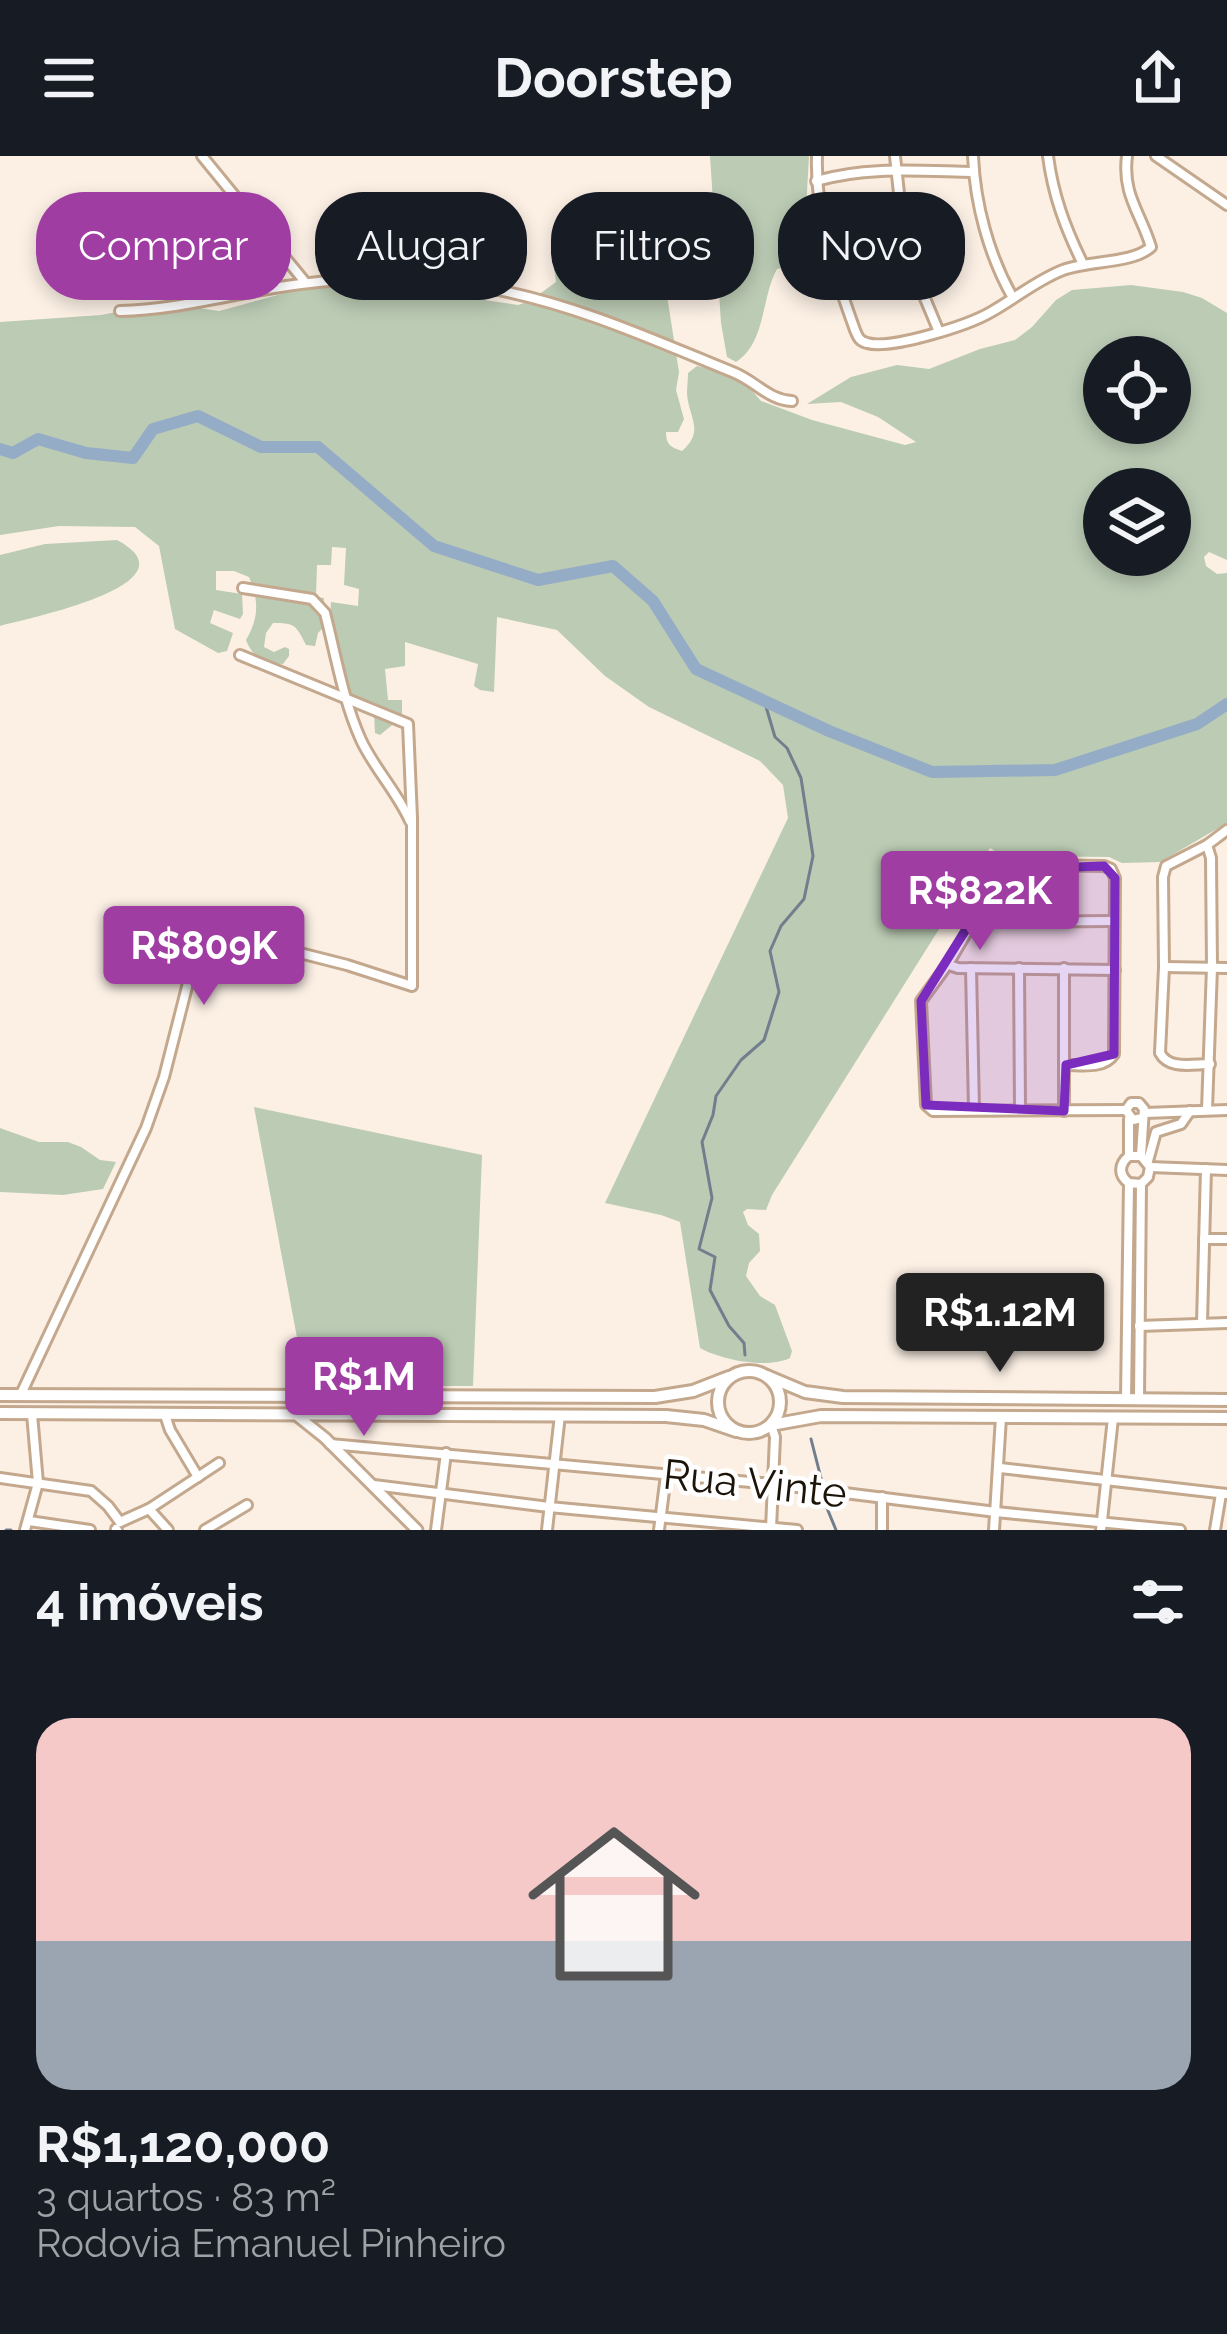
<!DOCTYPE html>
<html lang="pt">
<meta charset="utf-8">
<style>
:root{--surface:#171b24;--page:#242831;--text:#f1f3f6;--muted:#9ea1a6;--line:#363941;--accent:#a03da3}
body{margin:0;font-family:Raleway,sans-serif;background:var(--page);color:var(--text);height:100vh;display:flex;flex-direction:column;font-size:45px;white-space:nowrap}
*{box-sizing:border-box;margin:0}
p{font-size:39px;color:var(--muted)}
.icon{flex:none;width:66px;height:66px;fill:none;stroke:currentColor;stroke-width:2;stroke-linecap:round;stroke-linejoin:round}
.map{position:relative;height:1374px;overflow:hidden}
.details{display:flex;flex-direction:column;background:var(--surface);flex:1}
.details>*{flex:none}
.banner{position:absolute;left:36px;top:36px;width:1155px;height:108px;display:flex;gap:24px}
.buttons{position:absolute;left:1083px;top:180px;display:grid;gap:24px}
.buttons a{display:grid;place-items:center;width:108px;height:108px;border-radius:50%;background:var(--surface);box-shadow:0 6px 18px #0003;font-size:60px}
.price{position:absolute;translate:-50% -102px;padding:0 27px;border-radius:12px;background:var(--accent);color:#fff;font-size:39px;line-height:78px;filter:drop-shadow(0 3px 6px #0008)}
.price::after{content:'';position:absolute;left:50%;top:72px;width:36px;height:27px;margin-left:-18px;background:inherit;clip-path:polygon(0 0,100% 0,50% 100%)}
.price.current{background:#222;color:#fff}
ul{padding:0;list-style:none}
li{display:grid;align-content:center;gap:24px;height:636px;padding:0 36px}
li+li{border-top:3px solid var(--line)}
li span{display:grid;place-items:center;height:372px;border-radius:36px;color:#555}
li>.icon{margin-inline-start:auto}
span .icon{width:216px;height:216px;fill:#fffc;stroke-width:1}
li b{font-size:51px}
h2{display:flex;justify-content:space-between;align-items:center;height:144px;padding:0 36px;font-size:51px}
.chip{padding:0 42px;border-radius:48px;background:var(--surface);box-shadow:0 6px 18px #0003;font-size:42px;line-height:108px}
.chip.current{background:var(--accent);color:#fff}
header{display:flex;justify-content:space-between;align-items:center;height:156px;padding:0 36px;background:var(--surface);font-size:54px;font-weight:700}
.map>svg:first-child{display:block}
</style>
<header><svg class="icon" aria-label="menu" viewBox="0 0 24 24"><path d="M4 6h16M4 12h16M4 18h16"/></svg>Doorstep<svg class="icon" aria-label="share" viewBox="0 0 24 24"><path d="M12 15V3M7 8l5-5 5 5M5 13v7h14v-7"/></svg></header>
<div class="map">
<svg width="1227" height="1374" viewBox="0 0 1227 1374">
<rect width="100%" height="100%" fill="#fcf0e5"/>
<g fill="#bbcbb4" fill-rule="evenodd">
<path d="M710 0H809L805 72 789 94 782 112 777 113C761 142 766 187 736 206L727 201 721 167Z"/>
<path d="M589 76 645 79 656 91 662 108 679 216 676 234 684 263 678 276H666C666 289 671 291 682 295 705 275 689 262 687 238 687 231 688 224 688 217L697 210 739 220 761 245 812 264 905 289 916 286 878 261 841 246 807 248 851 221 897 209 929 213 980 193 1015 184 1032 171 1056 144 1072 134 1131 129 1183 136 1202 142 1227 157V404L1209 396 1204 401 1206 410 1217 418 1227 417V667L1160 706 1122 707 1109 701 1014 700 1007 703 990 692 772 1039 766 1054 747 1053 743 1056 748 1069 759 1078 760 1095 749 1107 746 1120 760 1140 775 1149 792 1195 790 1202C768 1213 721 1204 700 1192L680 1066 661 1059 605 1047 788 662 783 629 760 605 649 551 605 520 557 474 497 461 494 536 480 534 474 530 478 508 405 486V510L385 513 388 544H402V561L380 579 375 577 374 558H367C341 539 328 477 331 446L358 450 359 433 344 429 346 392 332 391 331 409H317L316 441 324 442 322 473 318 477 315 490 306 489C296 469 295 467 273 467L266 477 264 491 274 496 285 491 289 493V500L283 508C266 508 252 501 246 484 259 462 259 444 249 421L234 415H216V434L242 438 243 458 240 463 214 454 210 467 233 477 227 495 218 497 175 473 159 390 135 371 59 370 0 379V166L101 159 165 147 219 155 296 134 320 132H403L518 149 530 145 556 126 551 89 556 82ZM1104 201H1170V267H1104ZM1104 333H1170V399H1104Z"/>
<path d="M117 384C200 428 25 463 0 470V399L45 388Z"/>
<polygon points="254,951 482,999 473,1230 306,1230"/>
<polygon points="0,972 39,986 68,986 81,991 100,1004 116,1006 103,1033 63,1039 0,1036"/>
</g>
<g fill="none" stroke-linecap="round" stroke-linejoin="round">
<g stroke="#717e8d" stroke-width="3">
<polyline points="745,1199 744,1187 729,1170 710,1134 715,1101 699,1093 712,1042 702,986 713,959 716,940 741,904 764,884 779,836 770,795 781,770 804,743 813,700 801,622 787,592 775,581 764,544"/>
<polyline points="811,1283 822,1326"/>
<polyline points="822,1340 836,1374"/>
<polyline points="6,1374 11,1374"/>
</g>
<polyline stroke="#95acc6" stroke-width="12" points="0,293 13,297 38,283 86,297 133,302 153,273 198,260 261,291 318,291 434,390 538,424 613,410 653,445 696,513 829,575 932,616 1055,614 1197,568 1227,548"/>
<g stroke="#c4a88e" stroke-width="14">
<g id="minor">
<polyline points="202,0 305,126"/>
<path d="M817 0C815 60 835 119 855 174 858 181 859 185 867 187 891 194 969 169 991 156 1016 142 1037 124 1063 114 1090 104 1132 108 1151 91 1141 57 1122 39 1127 0"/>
<polyline points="895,0 903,75 919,128 939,176"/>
<path d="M973 0C975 48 989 100 1013 142"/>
<path d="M1048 0C1053 39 1065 71 1082 106"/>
<polyline points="1156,0 1227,49"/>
<path d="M816 25C867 10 921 15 973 16"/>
<path d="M120 155C179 154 242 135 301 128 361 120 434 121 493 133 578 149 656 185 735 217 756 226 769 244 792 245"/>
<path d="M243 432 312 443 325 457C336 500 343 544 361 584 374 612 397 636 410 665"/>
<polyline points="1207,689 1211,702 1212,811 1207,954"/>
<polyline points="974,766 1114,765"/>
<polyline points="949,809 958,812 1115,814"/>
<polyline points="1164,811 1227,812"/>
<polyline points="971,812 974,953"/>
<polyline points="1019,812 1020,953"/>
<polyline points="1064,812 1064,955"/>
<path d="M1210 908C1192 908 1169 914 1160 897L1164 811 1163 721 1166 710 1207 689 1227 674"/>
<path d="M1066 909C1083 909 1104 913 1114 898L1115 722 1111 713 1104 710 1015 709 1004 713 948 808 921 845 926 949 933 955 1126 954"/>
<polyline points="1145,957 1227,954"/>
<polyline points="1129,963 1129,1000"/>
<polyline points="1141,1000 1144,953 1139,947 1131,947 1126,954 1133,964 1142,962"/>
<polyline points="1148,1005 1156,976 1181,968 1190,955"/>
<polyline points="1150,1011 1227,1014"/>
<polyline points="1204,1083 1227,1083"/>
<polyline points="1202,1167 1206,1013"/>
<polyline points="1139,1170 1227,1167"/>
<polyline points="21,1238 146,972 164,921 202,772 347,809 412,830 412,662 408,568 240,499"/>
<path d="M1126 1243 1129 1027C1118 1019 1119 1008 1129 1000H1141L1150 1011 1148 1021 1141 1028 1129 1027"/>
<polyline points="1139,1243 1141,1028"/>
<polyline points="165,1259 170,1274 198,1321"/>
<polyline points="771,1269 775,1281 771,1373"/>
<polyline points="330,1288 773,1328 996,1356 1180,1374"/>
<polyline points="1000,1312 1227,1338"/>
<polyline points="0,1322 91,1335 108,1350 120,1366"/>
<polyline points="374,1329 549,1351 797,1374"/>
<polyline points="149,1353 168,1374"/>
<polyline points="29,1365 90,1374"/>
<polyline points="120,1366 149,1353 219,1307"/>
<polyline points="116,1373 117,1374"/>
<polyline points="25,1374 38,1327 32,1258"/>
<polyline points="205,1374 247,1349"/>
<polyline points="436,1374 446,1297"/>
<polyline points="547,1374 560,1259"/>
<polyline points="659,1374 666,1319"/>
<polyline points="882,1374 882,1341"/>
<polyline points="994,1374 1001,1261"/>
<polyline points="1101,1374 1113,1262"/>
<polyline points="1215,1374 1221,1338"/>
</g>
</g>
<g stroke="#c4a88e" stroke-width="15">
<polyline id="tertiary" points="295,1258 325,1282 417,1374"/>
</g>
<g stroke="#c4a88e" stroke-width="16">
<g id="secondary">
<circle cx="749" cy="1246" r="31"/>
<polyline points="767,1220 805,1236 843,1241 1227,1244"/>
<polyline points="0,1239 655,1241 693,1235 729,1221"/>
<polyline points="0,1257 666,1260 704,1264 736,1275"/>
<polyline points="771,1269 821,1260 1227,1262"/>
</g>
</g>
<use href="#minor" stroke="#fff" stroke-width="8"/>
<use href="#tertiary" stroke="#fff" stroke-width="9"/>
<use href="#secondary" stroke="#fff" stroke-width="10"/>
</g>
<path fill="#7b2cbf" fill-opacity="0.2" stroke="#7b2cbf" stroke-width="9" stroke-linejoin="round" d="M1104 710 1115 722 1114 898 1066 909 1064 955 926 949 921 845 1004 713Z"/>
<g text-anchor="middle" stroke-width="9" stroke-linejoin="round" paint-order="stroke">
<g font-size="42" fill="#1c1309" stroke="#fff">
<text transform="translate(755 1327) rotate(6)" y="15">Rua Vinte</text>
</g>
</g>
</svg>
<div class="buttons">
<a><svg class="icon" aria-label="locate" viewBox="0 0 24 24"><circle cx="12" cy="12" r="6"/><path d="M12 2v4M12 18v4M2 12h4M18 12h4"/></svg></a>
<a><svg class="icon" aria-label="layers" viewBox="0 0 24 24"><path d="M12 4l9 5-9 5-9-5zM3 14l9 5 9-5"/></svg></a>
</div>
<b class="price" style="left:980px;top:797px">R$822K</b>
<b class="price" style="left:204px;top:852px">R$809K</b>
<b class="price current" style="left:1000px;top:1219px">R$1.12M</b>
<b class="price" style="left:364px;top:1283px">R$1M</b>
<div class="banner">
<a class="chip current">Comprar</a>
<a class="chip">Alugar</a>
<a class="chip">Filtros</a>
<a class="chip">Novo</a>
</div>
</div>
<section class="details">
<h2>4 imóveis<svg class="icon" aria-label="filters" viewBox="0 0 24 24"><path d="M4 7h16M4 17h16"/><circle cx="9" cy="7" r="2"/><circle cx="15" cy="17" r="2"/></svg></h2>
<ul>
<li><span style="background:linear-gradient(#f6c9c9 60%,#9aa5b1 0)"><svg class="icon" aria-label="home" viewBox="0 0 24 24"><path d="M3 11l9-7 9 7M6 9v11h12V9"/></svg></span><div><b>R$1,120,000</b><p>3 quartos · 83 m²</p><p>Rodovia Emanuel Pinheiro</p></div></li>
</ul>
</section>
